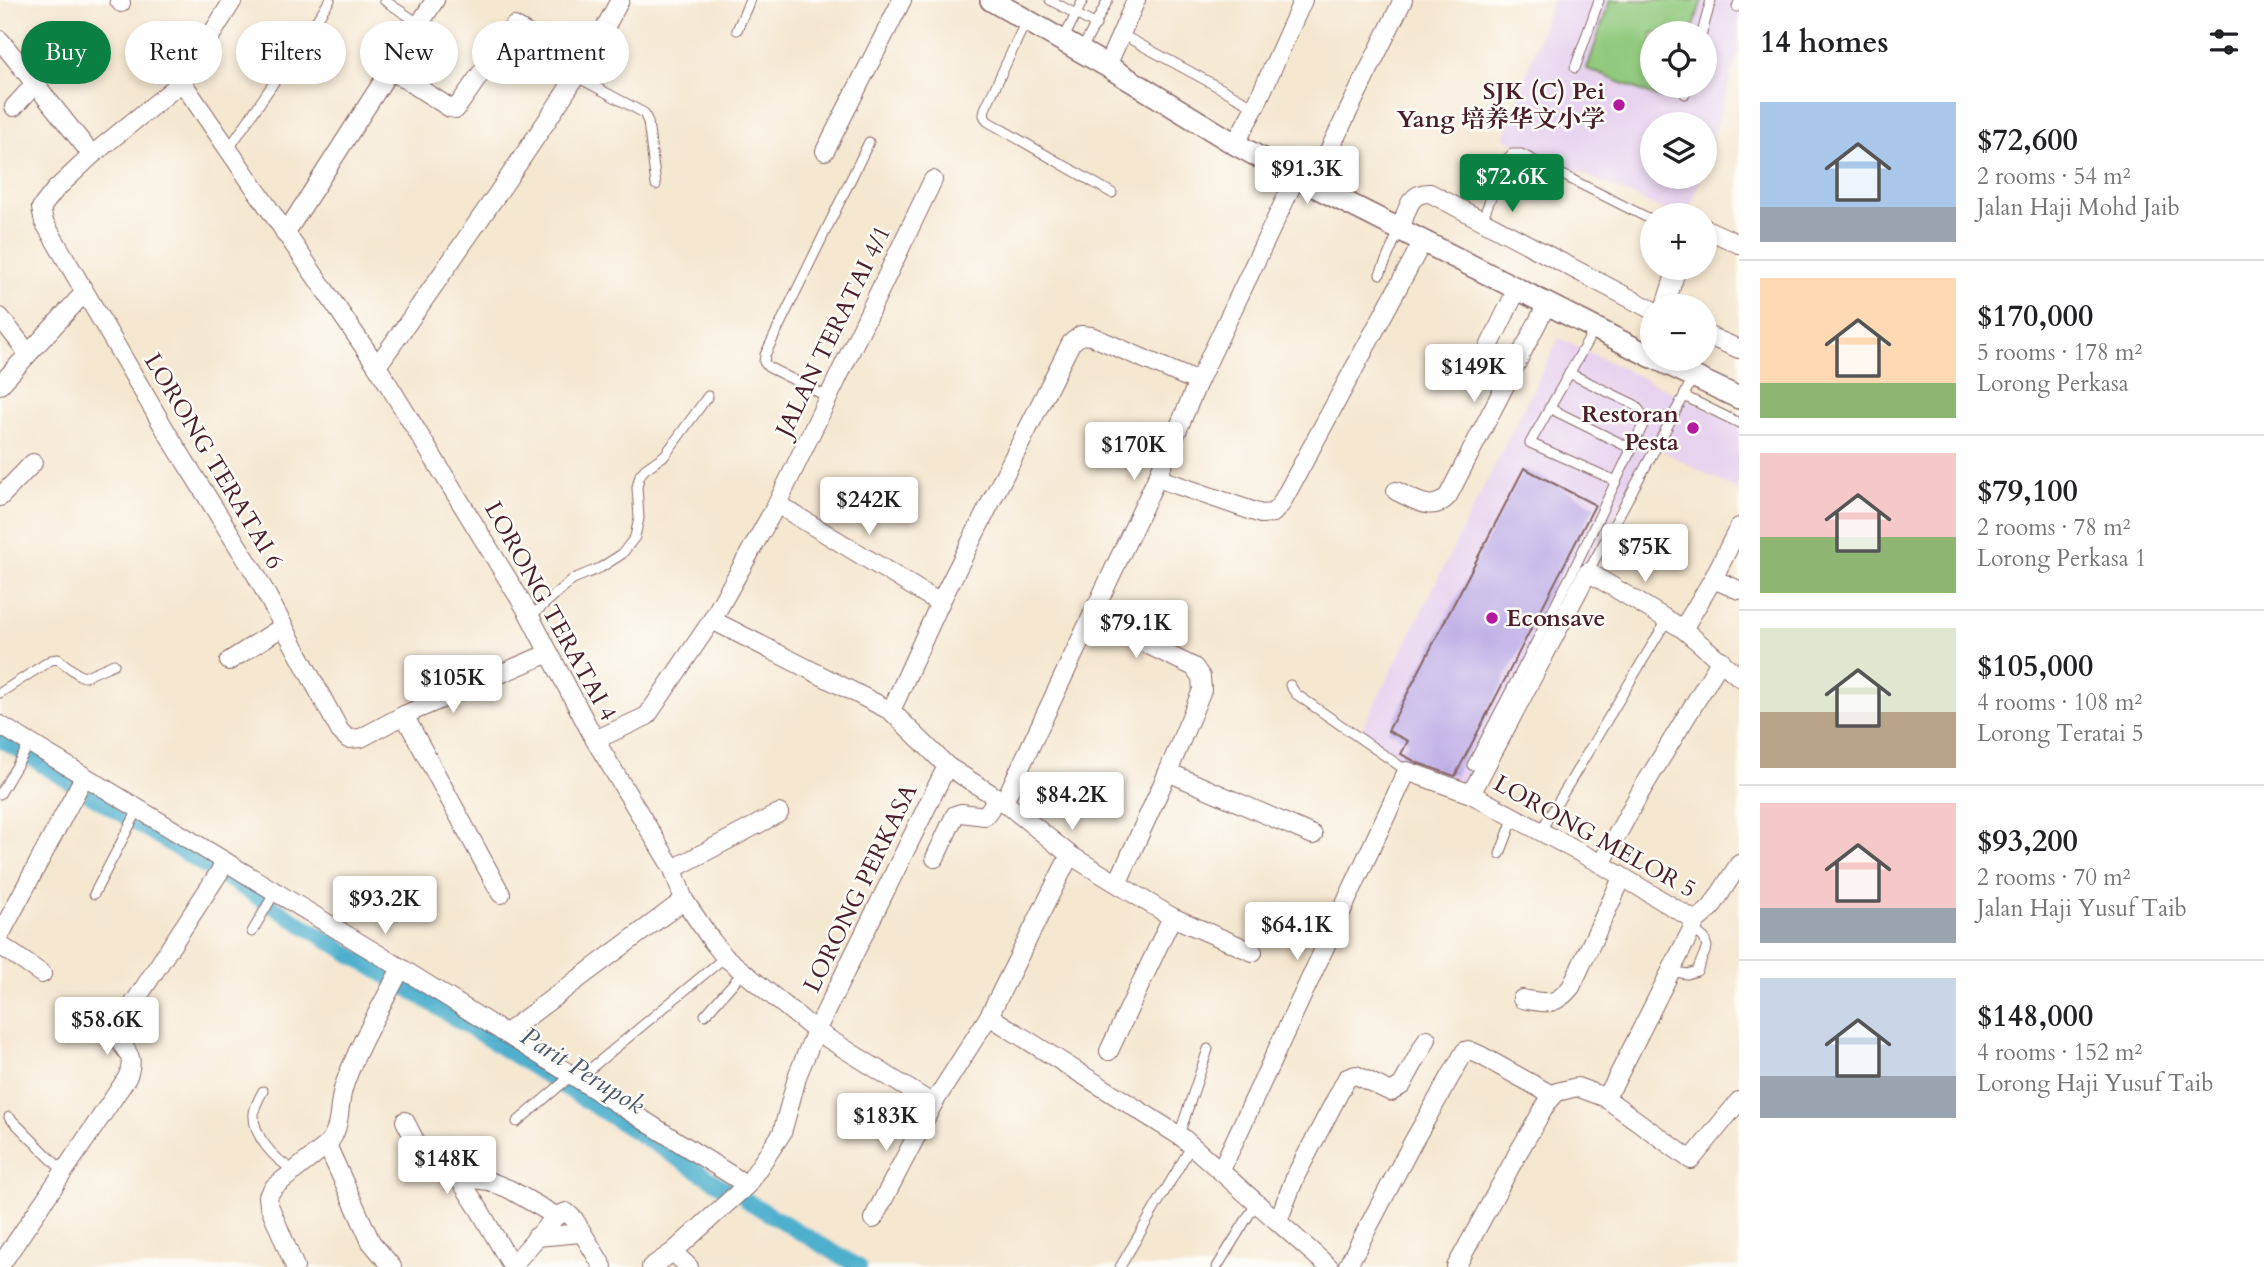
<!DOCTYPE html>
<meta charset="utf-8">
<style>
:root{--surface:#fff;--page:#f6f6f6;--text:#202124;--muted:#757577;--line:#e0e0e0;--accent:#0b8043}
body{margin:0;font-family:Cardo,"Noto Serif SC",serif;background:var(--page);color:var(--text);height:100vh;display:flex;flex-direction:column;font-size:26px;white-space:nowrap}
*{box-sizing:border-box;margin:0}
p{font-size:23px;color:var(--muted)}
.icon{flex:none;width:38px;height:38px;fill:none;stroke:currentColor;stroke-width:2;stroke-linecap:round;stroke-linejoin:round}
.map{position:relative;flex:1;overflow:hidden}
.panel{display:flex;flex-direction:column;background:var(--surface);width:525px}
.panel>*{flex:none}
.guide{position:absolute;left:21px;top:21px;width:665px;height:63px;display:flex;gap:14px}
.buttons{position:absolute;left:1640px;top:21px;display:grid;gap:14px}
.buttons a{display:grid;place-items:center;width:77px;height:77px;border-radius:50%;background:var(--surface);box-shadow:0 4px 10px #0003;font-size:35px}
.price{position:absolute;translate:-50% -60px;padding:0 16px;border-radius:7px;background:#fff;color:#222;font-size:23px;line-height:46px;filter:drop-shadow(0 2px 4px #0008)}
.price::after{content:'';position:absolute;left:50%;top:42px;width:21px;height:16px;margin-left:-10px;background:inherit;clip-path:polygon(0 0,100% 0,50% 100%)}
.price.active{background:var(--accent);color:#fff}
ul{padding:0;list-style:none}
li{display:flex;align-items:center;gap:21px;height:175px;padding:0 21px}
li+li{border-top:2px solid var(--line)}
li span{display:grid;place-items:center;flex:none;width:196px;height:140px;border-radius:0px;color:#555}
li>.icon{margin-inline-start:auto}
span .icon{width:84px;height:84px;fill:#fffc;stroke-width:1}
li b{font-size:30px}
h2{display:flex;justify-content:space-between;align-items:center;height:84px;padding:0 21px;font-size:30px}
.pill{padding:0 24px;border-radius:32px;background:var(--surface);box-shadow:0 4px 10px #0003;font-size:24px;line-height:63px}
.pill.active{background:var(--accent);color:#fff}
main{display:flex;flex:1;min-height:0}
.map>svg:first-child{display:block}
</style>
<main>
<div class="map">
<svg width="1739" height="1267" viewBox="0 0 1739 1267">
<rect width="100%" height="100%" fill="#fdfcf7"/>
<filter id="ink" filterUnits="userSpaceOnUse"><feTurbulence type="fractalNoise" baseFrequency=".0143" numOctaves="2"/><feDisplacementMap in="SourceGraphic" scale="14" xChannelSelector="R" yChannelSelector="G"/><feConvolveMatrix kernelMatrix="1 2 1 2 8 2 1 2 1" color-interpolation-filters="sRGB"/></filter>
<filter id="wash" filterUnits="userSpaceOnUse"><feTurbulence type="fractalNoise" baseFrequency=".00686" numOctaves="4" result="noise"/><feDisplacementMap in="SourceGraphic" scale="28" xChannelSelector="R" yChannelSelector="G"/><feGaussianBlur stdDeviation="1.57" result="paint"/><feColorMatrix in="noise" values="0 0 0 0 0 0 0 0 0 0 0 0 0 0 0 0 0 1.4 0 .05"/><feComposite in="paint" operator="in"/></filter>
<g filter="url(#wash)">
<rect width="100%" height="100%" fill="#f5e7d0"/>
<g fill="#e7d2ef" fill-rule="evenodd">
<path d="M1552 0H1739V51L1705 163 1704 124H1652V177H1700L1692 205 1675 215 1504 138ZM1652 33H1704V86H1652Z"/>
<polygon points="1559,338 1739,424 1739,491 1653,446 1467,787 1409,766 1360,733"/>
</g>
<polygon fill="#90c97d" stroke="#6d7454" stroke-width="2" points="1610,0 1702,0 1692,33 1652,33 1652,86 1678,86 1677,88 1659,98 1587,69"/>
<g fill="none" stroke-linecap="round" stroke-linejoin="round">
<g stroke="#50b0ce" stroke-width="16">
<polyline points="0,739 73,784"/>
<polyline points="87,793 212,870"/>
<polyline points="226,878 391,979"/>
<polyline points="405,987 734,1194"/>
<polyline points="747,1201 859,1267"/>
</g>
</g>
<g id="blocks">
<polygon fill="#bcabe6" points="1524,468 1595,505 1455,776 1418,763 1401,754 1408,741 1388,731"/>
</g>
</g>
<g filter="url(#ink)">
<use href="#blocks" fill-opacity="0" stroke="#866565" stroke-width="2"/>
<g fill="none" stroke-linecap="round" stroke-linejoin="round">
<g stroke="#866565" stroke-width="11">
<g id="service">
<polyline points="384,0 420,24"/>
<polyline points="1050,0 1096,25"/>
<polyline points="1737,7 1739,2"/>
<polyline points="1026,21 985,109 984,115 987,121 1112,193"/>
<polyline points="737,30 750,0"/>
<polyline points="1702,33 1711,0"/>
<polyline points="1121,34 1255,107"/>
<polyline points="1063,40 1083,0"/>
<polyline points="1081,51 1108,0"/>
<polyline points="1575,68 1599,0"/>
<polyline points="577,77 644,113 648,122 656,185"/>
<polyline points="1685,94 1687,86"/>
<polyline points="228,150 330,0"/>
<polyline points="1482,220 1506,160 1512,154 1521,154 1652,220"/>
<polyline points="1380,274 1399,231"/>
<polyline points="1595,328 1530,443 1616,481"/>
<polyline points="1693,376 1684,396 1739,423"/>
<polyline points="828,397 768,367 764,362 765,355 869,142"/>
<polyline points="1549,408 1632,449"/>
<polyline points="1588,572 1684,396"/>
<polyline points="530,617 573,579 600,568 622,554 635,537 639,518 637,487 640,475 645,469 665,455 708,396"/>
<polyline points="1290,685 1296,694 1407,771"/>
<polyline points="0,693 51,660 58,659 79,675 84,677 114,664"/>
<polyline points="1472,765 1572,573 1643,425 1642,414 1635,405 1569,373"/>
<polyline points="0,794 30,743"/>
<polyline points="1540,832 1667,620"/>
<polyline points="1500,854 1514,817"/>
<polyline points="94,894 138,810"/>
<polyline points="252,932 275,892"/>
<polyline points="1671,971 1687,974 1697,971 1707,947 1704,938 1692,928"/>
<polyline points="705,1015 743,972"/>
<polyline points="578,1079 725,957"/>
<path d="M263 1091C259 1098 255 1105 254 1113 252 1136 276 1161 295 1171"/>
<polyline points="9,1117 64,1172"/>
<polyline points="517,1122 571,1076"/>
<polyline points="1179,1135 1208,1049"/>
<polyline points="1120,1267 1192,1145"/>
<polyline points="1217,1267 1257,1202"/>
</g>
</g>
<g stroke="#866565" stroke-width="20">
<g id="minor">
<polyline points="119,0 121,3"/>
<polyline points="233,0 182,82 92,155 55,190 41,208 44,222 166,431 256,575 340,731 348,739 361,738 404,715 549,653"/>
<polyline points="0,40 92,155"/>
<polyline points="1107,66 1136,0"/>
<polyline points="391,70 450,108 456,109 514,26 583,66"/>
<polyline points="182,82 377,366 493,555 526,609 595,740 673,869 684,900 712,941 725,957 816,1031 933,1104"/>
<polyline points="14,107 35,84"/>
<polyline points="1235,144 1255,107 1303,0"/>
<polyline points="825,151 902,0"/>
<polyline points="1312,185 1403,0"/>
<polyline points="1704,228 1739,244"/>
<path d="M1400 230C1407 212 1408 192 1430 193L1652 310"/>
<polyline points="285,234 435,0"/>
<polyline points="1665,306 1677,268"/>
<polyline points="0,317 28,353"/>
<polyline points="1704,334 1739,349"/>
<polyline points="1488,349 1517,289"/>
<path d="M377 366C419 308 459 249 500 190 542 128 585 67 620 0"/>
<polyline points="0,385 84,293"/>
<polyline points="1157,478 1261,514 1273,513 1281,504 1423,241"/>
<path d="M1396 491C1414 499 1432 514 1448 496L1547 304"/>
<polyline points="0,497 33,463"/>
<polyline points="777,504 940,603"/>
<polyline points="1713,579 1739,590"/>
<polyline points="1092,618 1194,667 1201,677 1202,690 1168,772 1118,882"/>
<polyline points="712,620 891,711 947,766 1004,802 1070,855 1172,917 1253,952"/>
<polyline points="1683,629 1713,579 1739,527"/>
<polyline points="229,661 284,626"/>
<polyline points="891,711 940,603 1071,343 1081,335 1091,336 1198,382"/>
<polyline points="404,715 501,894"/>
<polyline points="0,725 401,968 747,1185"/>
<polyline points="595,740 647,716 712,620 777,504 933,180"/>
<polyline points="1168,772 1313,835"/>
<polyline points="1471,794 1588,572 1683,629 1739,677"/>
<polyline points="1004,802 1157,478 1198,382 1296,177"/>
<polyline points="935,858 955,815 961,813 985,816 998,798"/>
<polyline points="1601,864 1641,791 1721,660"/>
<polyline points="673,869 779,813"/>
<polyline points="0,935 84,777"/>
<polyline points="0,945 42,974"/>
<path d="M1522 999C1546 1003 1555 1007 1571 987L1622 878"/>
<polyline points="989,1016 1183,1138 1329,1267"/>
<polyline points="506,1033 684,900"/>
<polyline points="1109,1051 1172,917"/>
<polyline points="1604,1097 1613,1086 1696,921 1711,908 1739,864"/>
<polyline points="405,1121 425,1160 439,1172 458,1177 479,1209 512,1266"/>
<polyline points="327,1145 371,1242 392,1267"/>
<polyline points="1221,1170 1407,771 1471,794 1601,864 1696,921"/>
<polyline points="458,1177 489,1181 509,1189 556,1216"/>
<polyline points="873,1219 933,1104 989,1016 1070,855"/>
<polyline points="1278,1221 1296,1175 1347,1078 1356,1075 1391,1092 1402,1085 1427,1039"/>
<polyline points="536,1237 582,1233"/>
<polyline points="673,1252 689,1267"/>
<path d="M0 1266 127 1078C140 1047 114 1052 119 1026L226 862"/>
<path d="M295 1267 269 1205 268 1196 274 1187 327 1145C344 1125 336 1106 345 1083 359 1043 382 1006 401 968"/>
<polyline points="511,1267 556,1216 566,1212 574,1219 603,1267"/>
<polyline points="651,1267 673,1252 747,1185 782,1133 798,1074 816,1031 947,766"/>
<polyline points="1347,1267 1413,1142 1465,1051 1468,1050 1480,1055 1552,1095"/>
<polyline points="1456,1267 1519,1151 1547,1103 1557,1092 1577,1087 1604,1097 1691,1160 1739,1101"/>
</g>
</g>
<g stroke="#866565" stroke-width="24">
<g id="tertiary">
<polyline points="991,0 1107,66 1235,144 1296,177 1652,357"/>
<polyline points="1657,359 1739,398"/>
</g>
</g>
<use href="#service" stroke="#fff" stroke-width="9"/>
<use href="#minor" stroke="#fff" stroke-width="18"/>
<use href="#tertiary" stroke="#fff" stroke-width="21"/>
</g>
</g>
<g fill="#b5179e" stroke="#fdfcf7" stroke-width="2.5">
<circle cx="1619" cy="105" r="7"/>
<circle cx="1693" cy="428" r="7"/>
<circle cx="1492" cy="618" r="7"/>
</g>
<g text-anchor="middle" stroke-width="5" stroke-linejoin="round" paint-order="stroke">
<g font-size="24" font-weight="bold" fill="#4a1f2b" stroke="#fdfcf7" text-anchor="end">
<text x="1605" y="99">SJK (C) Pei<tspan x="1605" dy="28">Yang 培养华文小学</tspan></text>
<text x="1679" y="422">Restoran<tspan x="1679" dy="28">Pesta</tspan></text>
<text x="1506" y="626" text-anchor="start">Econsave</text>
</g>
<g font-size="24" fill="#4a1f2b" stroke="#fdfcf7">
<text transform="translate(833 331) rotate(-64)" y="8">JALAN TERATAI 4/1</text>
<text transform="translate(214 461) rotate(59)" y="8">LORONG TERATAI 6</text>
<text transform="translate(551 611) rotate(61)" y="8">LORONG TERATAI 4</text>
<text transform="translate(1595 836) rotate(29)" y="8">LORONG MELOR 5</text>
<text transform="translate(860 888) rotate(-64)" y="8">LORONG PERKASA</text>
</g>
<g font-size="26" font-style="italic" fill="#4c596c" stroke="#fdfcf7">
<text transform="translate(583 1070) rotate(32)" y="9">Parit Perupok</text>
</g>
</g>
</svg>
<div class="buttons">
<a><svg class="icon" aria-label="locate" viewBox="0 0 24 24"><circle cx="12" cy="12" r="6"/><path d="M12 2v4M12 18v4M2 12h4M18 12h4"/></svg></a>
<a><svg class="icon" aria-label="layers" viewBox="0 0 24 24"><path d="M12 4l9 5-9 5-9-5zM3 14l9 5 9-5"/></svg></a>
<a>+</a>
<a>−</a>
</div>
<b class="price" style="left:1307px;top:206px">$91.3K</b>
<b class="price active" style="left:1512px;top:214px">$72.6K</b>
<b class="price" style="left:1474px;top:404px">$149K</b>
<b class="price" style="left:1134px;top:482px">$170K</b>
<b class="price" style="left:869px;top:537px">$242K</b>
<b class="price" style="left:1645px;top:584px">$75K</b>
<b class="price" style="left:1136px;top:660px">$79.1K</b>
<b class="price" style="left:453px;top:715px">$105K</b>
<b class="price" style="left:1072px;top:832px">$84.2K</b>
<b class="price" style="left:385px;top:936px">$93.2K</b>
<b class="price" style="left:1297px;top:962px">$64.1K</b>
<b class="price" style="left:107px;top:1057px">$58.6K</b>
<b class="price" style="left:886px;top:1153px">$183K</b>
<b class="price" style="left:447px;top:1196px">$148K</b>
<div class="guide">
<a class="pill active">Buy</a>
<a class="pill">Rent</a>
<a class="pill">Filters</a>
<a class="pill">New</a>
<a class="pill">Apartment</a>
</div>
</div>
<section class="panel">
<h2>14 homes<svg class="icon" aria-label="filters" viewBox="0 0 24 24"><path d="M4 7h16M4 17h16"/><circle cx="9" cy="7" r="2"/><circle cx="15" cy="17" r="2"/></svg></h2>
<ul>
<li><span style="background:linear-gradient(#a9c7e8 75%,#9aa5b1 0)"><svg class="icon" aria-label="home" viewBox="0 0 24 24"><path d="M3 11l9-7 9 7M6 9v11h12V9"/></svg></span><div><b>$72,600</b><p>2 rooms · 54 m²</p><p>Jalan Haji Mohd Jaib</p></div></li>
<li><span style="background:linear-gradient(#ffd9b3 75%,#8fb573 0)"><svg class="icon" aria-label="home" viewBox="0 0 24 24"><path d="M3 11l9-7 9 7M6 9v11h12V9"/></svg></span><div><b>$170,000</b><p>5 rooms · 178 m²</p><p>Lorong Perkasa</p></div></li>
<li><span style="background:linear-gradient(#f6c9c9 60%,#8fb573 0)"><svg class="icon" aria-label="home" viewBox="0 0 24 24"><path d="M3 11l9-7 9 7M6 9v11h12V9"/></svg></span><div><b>$79,100</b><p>2 rooms · 78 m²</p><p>Lorong Perkasa 1</p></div></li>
<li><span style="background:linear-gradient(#dfe7d0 60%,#b9a48a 0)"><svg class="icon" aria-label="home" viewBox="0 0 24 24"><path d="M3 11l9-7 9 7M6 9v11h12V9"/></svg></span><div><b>$105,000</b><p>4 rooms · 108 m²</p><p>Lorong Teratai 5</p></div></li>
<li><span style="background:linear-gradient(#f6c9c9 75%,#9aa5b1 0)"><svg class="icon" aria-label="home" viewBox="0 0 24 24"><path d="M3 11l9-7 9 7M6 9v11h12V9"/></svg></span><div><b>$93,200</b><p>2 rooms · 70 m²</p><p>Jalan Haji Yusuf Taib</p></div></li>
<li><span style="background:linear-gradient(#c9d6e8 70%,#9aa5b1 0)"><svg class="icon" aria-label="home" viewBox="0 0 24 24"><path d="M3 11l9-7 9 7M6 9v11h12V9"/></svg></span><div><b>$148,000</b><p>4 rooms · 152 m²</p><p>Lorong Haji Yusuf Taib</p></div></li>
</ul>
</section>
</main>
